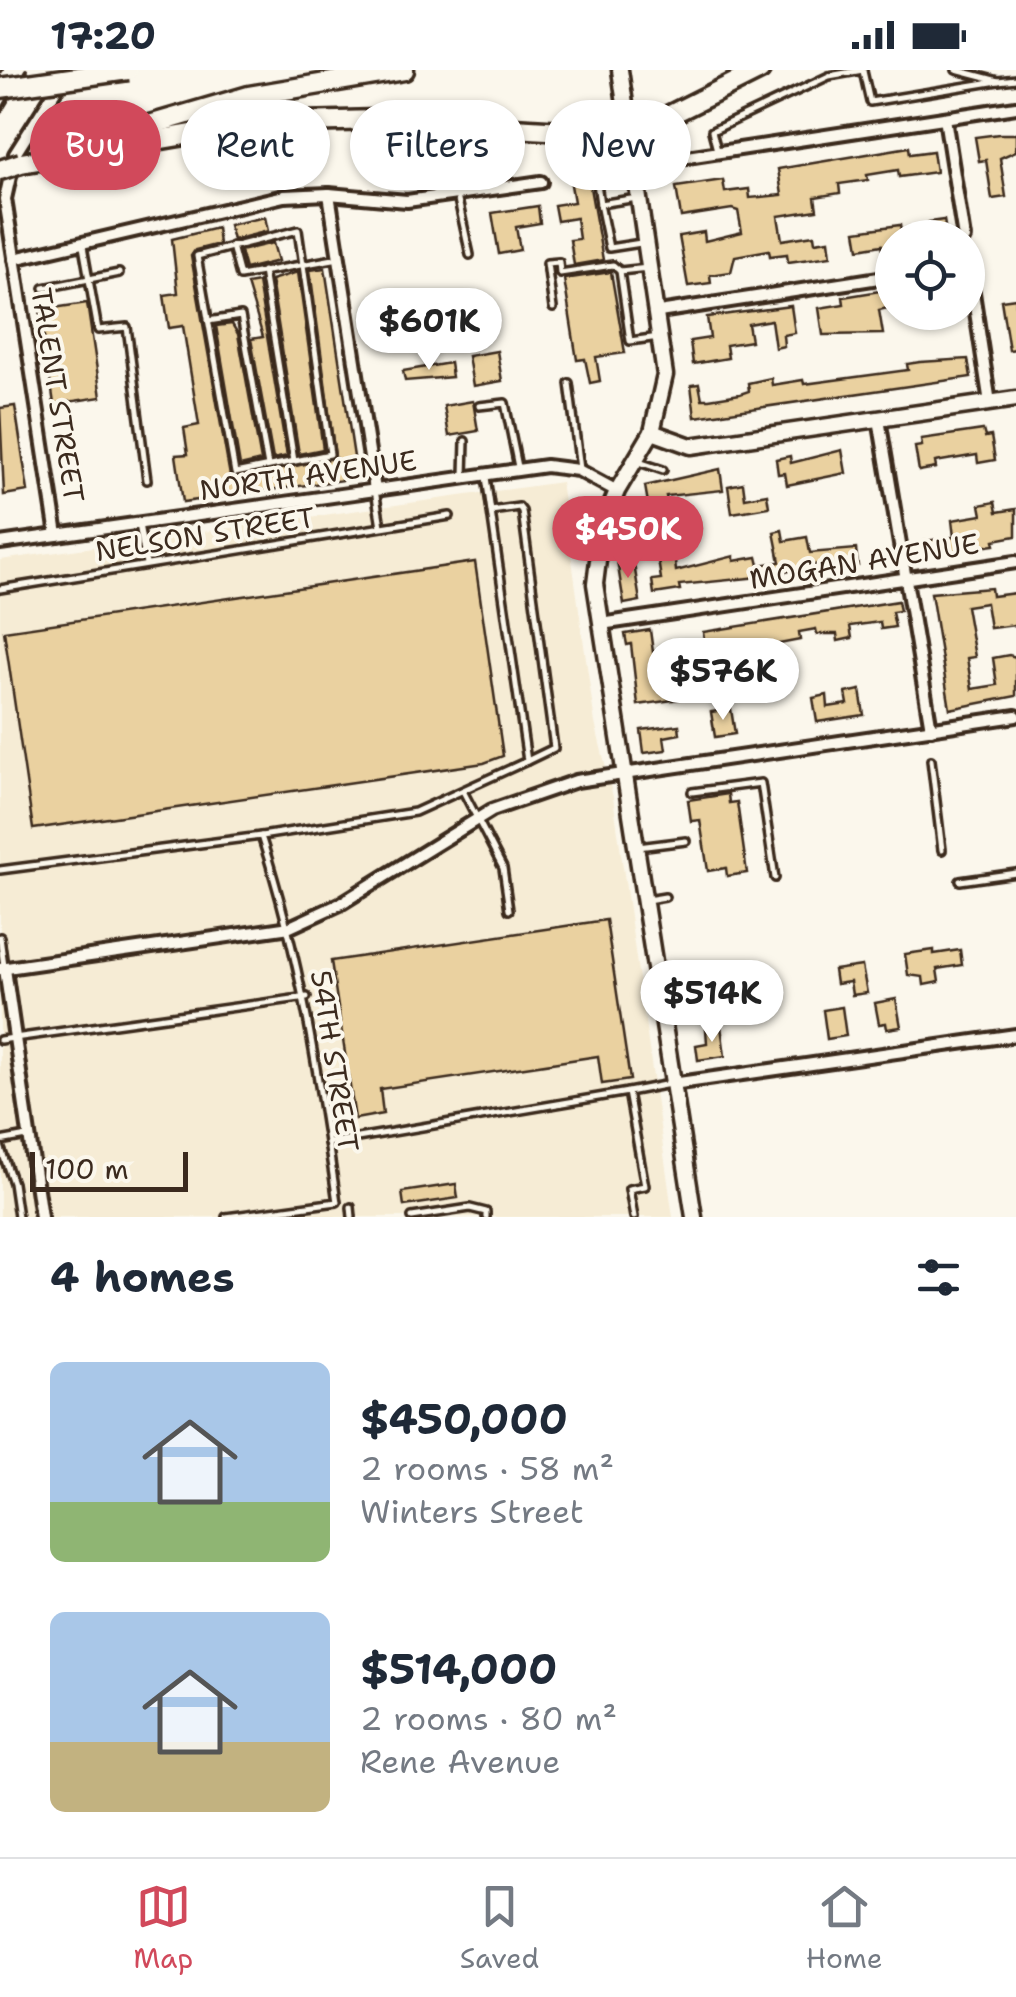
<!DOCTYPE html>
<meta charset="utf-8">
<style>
:root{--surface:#fff;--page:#f6f6f7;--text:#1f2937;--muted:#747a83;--line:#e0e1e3;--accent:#d1495b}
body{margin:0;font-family:"Shantell Sans",sans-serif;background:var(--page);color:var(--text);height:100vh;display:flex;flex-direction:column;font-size:38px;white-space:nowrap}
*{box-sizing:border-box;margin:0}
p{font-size:32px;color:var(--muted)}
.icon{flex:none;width:55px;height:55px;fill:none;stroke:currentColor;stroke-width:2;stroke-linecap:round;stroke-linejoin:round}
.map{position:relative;height:1147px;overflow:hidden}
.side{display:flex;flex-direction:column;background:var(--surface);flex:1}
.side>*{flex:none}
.top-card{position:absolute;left:30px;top:30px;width:958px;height:90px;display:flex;gap:20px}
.fabs{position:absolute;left:875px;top:150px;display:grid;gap:20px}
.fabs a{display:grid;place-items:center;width:110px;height:110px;border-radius:50%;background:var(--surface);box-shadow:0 2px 8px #0004;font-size:50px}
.scale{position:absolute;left:30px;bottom:25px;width:158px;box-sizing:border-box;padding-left:10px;border:5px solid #3b2a1e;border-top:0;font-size:28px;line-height:35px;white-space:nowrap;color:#3b2a1e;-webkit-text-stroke:8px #fbf7ec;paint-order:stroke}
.price{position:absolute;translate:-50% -85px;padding:0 22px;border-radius:35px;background:#fff;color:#222;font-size:32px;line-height:65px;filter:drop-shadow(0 2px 5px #0008)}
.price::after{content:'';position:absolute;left:50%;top:60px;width:30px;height:22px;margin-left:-15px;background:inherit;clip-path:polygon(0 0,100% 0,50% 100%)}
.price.current{background:var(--accent);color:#fff}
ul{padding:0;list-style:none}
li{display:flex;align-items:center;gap:30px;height:250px;padding:0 50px}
li span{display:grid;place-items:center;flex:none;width:280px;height:200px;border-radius:15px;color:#555}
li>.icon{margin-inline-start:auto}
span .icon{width:120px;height:120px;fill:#fffc;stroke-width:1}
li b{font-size:42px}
h2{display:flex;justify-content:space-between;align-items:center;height:120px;padding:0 50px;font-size:42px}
.pill{padding:0 35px;border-radius:45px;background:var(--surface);box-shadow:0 2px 8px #0004;font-size:35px;line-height:90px}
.pill.current{background:var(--accent);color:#fff}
.status{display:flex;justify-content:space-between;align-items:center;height:70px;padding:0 50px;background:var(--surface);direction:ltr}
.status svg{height:28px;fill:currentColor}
.tab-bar{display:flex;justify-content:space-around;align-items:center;height:140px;border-top:2px solid var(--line);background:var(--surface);font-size:28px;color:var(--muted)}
.tab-bar a{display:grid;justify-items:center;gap:5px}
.tab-bar .current{color:var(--accent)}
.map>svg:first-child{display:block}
</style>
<div class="status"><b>17:20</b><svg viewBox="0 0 49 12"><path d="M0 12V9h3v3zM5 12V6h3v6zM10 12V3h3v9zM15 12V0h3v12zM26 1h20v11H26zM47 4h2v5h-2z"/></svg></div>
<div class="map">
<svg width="1016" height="1147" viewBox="0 0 1016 1147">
<rect width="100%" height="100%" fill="#fbf7ec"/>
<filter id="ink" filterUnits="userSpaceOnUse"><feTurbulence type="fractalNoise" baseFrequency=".01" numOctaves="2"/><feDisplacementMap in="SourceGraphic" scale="20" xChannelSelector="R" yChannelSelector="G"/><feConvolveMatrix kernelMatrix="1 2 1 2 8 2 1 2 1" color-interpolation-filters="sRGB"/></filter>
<g filter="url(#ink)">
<polygon fill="#f6ecd5" points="561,412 595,653 613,727 673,1147 0,1147 0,490"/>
<g fill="#ead1a0" stroke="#3b2a1e" stroke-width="2.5">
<polygon points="999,64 1016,64 1016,81 1000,88 1006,127 992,129 986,90 979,91 975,67"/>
<polygon points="909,77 910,84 933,81 936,102 899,107 898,100 867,105 868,110 839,114 840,123 815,127 817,140 778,146 782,170 814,165 815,172 829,170 831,186 788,192 787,184 770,186 769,180 735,186 731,202 710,205 711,213 688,216 679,166 704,162 705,171 742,162 738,141 732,139 681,147 676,117 723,110 725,122 749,119 750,128 782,125 778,99"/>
<polygon points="588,106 603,190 574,195 570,170 579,169 576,148 557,151 554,135 574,132 570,109"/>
<polygon points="538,136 540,153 516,157 520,180 499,184 492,143"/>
<polygon points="265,147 268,161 233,170 229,155"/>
<polygon points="944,150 947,168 892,168 892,180 883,181 882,175 859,179 856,161 900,155 901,162 930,158 929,152"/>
<polygon points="217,158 219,174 195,180 191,186 230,406 236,409 335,387 310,200 325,198 356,400 350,401 351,409 183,432 176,385 188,384 184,358 199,355 183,256 169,258 164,225 178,223 172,169"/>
<polygon points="273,173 278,191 245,199 240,181"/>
<polygon points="298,202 323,379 299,384 271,210"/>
<polygon points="611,202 625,283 596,287 600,311 590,313 585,289 577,290 564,209"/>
<polygon points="258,212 287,386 273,389 251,269 263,267 247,214"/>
<polygon points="892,219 892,237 879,240 883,264 823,265 819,238 844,234 843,227"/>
<polygon points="1016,228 1016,279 1009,280 1001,230"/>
<polygon points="87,233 101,327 54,334 40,240"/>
<polygon points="791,236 795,263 783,265 784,276 775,278 771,250 748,254 751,271 726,275 728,288 693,294 690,271 710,268 707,247"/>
<polygon points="232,254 238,264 261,391 240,396 216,256"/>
<polygon points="497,281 502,311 473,316 468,286"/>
<polygon points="968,289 971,307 695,347 691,315 699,314 702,329 709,329 740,324 749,321 748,313 771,308 772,315 803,310 804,314 908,300 907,294 920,292"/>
<polygon points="450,293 452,307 405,311 403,301"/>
<polygon points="473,331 478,361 449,366 444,336"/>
<polygon points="15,336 28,421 4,425 0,338"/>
<polygon points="983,360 985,367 991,366 995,390 978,393 977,385 935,392 936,398 919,401 915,377 922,376 921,369"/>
<polygon points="842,380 846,403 787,415 785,403 778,404 776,389 790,386 791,393"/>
<polygon points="720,399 723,420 666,426 668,436 649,439 645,416"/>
<polygon points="743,413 745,428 767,424 769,437 732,443 728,416"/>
<polygon points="995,432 997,442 1016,439 1016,466 994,470 995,475 927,484 925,471 954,467 952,450 982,445 980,435"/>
<polygon points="677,458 679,473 673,474 676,501 734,486 734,491 757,487 759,495 780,492 774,462 782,460 784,471 807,467 810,483 856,479 858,496 823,501 822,493 769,506 679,515 680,520 654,524 652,510 661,509 656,477 628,481 625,466"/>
<polygon points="633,488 640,531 624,534 617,490"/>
<polygon points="475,492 503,686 484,693 33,759 4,561"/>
<polygon points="991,518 992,526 1016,523 1016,555 990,558 986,533 966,536 975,587 967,588 972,619 997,615 993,588 1009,585 1016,587 1016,626 950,639 931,523"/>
<polygon points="898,531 900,541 892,542 895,557 881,559 880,552 850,556 852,568 838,571 837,564 817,564 816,559 799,562 800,570 774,575 774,579 753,583 751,571 719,576 720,583 706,585 703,562"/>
<polygon points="650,560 653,582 666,580 668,589 651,592 654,614 677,610 680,629 638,635 631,574 627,575 625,564"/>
<polygon points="860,620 864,645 817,652 813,628 827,625 828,637 848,634 846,623"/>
<polygon points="731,639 735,664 715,667 711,642"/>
<polygon points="679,655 680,664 664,667 666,680 644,683 641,660"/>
<polygon points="728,724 729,733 737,732 747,803 727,806 726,798 708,801 700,750 691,751 688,730"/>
<polygon points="606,850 630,1010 602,1014 598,986 380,1019 383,1044 355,1049 331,891"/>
<polygon points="934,880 934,884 960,880 962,895 937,899 939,912 924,915 923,907 908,905 905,884"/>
<polygon points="862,896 867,923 852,925 850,912 836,914 834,900"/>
<polygon points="896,929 901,957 887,959 886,953 879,954 875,933"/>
<polygon points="842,937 846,966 827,969 823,940"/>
<polygon points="721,956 725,986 698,990 696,975 707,973 706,959"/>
<polygon points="456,1114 458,1128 404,1136 402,1122"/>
</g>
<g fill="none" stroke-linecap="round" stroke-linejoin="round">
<g stroke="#3b2a1e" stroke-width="12">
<g id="lane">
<polyline points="956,0 998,11 1016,9"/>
<polyline points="863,1 870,32 998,11"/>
<polyline points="717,80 712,61 829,6 863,0"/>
<polyline points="573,97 589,97 596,106 600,134 637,128"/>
<polyline points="457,125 470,185"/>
<polyline points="600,134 609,178 641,173"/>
<polygon points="298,160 330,384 235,403 197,186"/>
<polyline points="83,176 98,260 127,257 147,410"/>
<polyline points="232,176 240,206 339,188"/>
<polyline points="648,198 620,201 630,271 659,267"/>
<polyline points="263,201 294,391"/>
<polyline points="44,218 119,203"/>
<polyline points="553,238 547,193 559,192 560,203 613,195 620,201"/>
<polyline points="208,251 241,246 268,396"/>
<polyline points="569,313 580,399"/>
<polyline points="479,336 505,333 518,397"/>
<polyline points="639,392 663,400"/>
<polyline points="464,405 465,371"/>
<polyline points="375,420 381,456"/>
<polyline points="612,440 656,452"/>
<polyline points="491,441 519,437 522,441 554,678 527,691"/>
<polyline points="139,454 146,494"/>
<polyline points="0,519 450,446"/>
<polyline points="931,690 942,780"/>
<polyline points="463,721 503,798 509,840"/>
<polyline points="692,722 761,713 775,808"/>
<polyline points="261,766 415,742 527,691 486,407"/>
<polyline points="638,777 686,771"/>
<path d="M0 800 261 766C301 890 318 1003 337 1132L226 1147"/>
<polyline points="960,811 1016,803"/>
<polyline points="647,830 665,827"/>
<polyline points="0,867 4,896"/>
<polyline points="662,928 678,925"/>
<polyline points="665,949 682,947"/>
<polyline points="0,970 307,927"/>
<polyline points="0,1071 27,1066"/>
<polyline points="328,1073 628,1022"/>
<polyline points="0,1076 13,1113 18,1147"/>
<polyline points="351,1137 352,1147"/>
<polyline points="412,1147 470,1138 486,1142 486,1147"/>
<polyline points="634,1147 629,1119 645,1116 628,1022 670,1014"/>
</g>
</g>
<g stroke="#3b2a1e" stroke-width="18">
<g id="street">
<polyline points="945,48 964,168"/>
<polyline points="687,87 1016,37"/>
<polyline points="329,124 375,420"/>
<polyline points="14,189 284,126 329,124 407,131 541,112"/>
<polyline points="968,190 990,333"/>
<polyline points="659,242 892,206"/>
<polyline points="879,349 931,659"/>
<polyline points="57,465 5,129 15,84 62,10"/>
<polyline points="0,473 546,396 578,400 617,421"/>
<polyline points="601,554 1016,492"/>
<polyline points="0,899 290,857 340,834 492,740 576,711 1016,646"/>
<polyline points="5,899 41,1147"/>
<polyline points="672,1014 1016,965"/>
</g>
</g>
<g stroke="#3b2a1e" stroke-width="21">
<g id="secondary">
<polyline points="620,0 665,305 652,362 617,421 602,458 595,514 694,1147"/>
<polyline points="652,362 691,376 1016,329"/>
</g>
</g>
<g stroke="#3b2a1e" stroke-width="25">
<g id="highway">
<polyline points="98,70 249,26 404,0"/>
<polyline points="21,93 221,59 300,52 378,50 630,65 760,0"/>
</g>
</g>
<use href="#lane" stroke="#fbf7ec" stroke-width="5"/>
<use href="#street" stroke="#fbf7ec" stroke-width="10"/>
<use href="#secondary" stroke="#fbf7ec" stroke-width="14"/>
<use href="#highway" stroke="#fbf7ec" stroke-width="18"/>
<g stroke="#3b2a1e" stroke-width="4">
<polyline points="0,3 2,0"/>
<polyline points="0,43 26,0"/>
</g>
<g stroke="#3b2a1e" stroke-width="25" stroke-linecap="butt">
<g id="highway-bridge">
<polyline points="0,18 128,0"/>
<polyline points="0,100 21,93"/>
</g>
</g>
<use href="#highway-bridge" stroke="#fbf7ec" stroke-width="18"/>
</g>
</g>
<g text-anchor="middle" stroke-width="8" stroke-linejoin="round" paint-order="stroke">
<g font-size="28" fill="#3b2a1e" stroke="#fbf7ec">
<text transform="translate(58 325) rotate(81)" y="10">TALENT STREET</text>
<text transform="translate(308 405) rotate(-8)" y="10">NORTH AVENUE</text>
<text transform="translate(205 464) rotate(-9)" y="10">NELSON STREET</text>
<text transform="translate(864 491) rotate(-9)" y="10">MOGAN AVENUE</text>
<text transform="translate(335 991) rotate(81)" y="10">54TH STREET</text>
</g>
</g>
</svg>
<div class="fabs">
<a><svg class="icon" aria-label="locate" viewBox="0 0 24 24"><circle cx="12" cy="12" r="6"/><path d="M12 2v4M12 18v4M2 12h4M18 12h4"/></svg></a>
</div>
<div class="scale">100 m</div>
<b class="price" style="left:429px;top:303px">$601K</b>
<b class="price current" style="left:628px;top:511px">$450K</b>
<b class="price" style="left:723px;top:653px">$576K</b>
<b class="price" style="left:712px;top:975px">$514K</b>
<div class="top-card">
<a class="pill current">Buy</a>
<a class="pill">Rent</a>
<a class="pill">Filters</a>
<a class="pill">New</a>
</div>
</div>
<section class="side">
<h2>4 homes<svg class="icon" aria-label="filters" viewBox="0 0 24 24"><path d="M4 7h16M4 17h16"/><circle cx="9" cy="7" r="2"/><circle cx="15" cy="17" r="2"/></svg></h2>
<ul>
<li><span style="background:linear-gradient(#a9c7e8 70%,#8fb573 0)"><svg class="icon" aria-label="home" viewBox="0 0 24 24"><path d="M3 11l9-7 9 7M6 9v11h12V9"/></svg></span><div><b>$450,000</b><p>2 rooms · 58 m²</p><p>Winters Street</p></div></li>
<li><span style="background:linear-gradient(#a9c7e8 65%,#c2b280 0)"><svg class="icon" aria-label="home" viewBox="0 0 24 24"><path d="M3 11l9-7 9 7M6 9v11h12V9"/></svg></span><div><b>$514,000</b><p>2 rooms · 80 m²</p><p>Rene Avenue</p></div></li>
</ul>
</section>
<nav class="tab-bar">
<a class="current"><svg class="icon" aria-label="map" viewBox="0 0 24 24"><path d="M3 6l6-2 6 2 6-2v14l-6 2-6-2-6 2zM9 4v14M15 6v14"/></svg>Map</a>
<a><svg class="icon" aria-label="saved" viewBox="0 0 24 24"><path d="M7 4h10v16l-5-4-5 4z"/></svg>Saved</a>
<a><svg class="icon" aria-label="home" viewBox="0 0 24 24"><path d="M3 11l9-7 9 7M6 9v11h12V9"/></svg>Home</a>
</nav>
